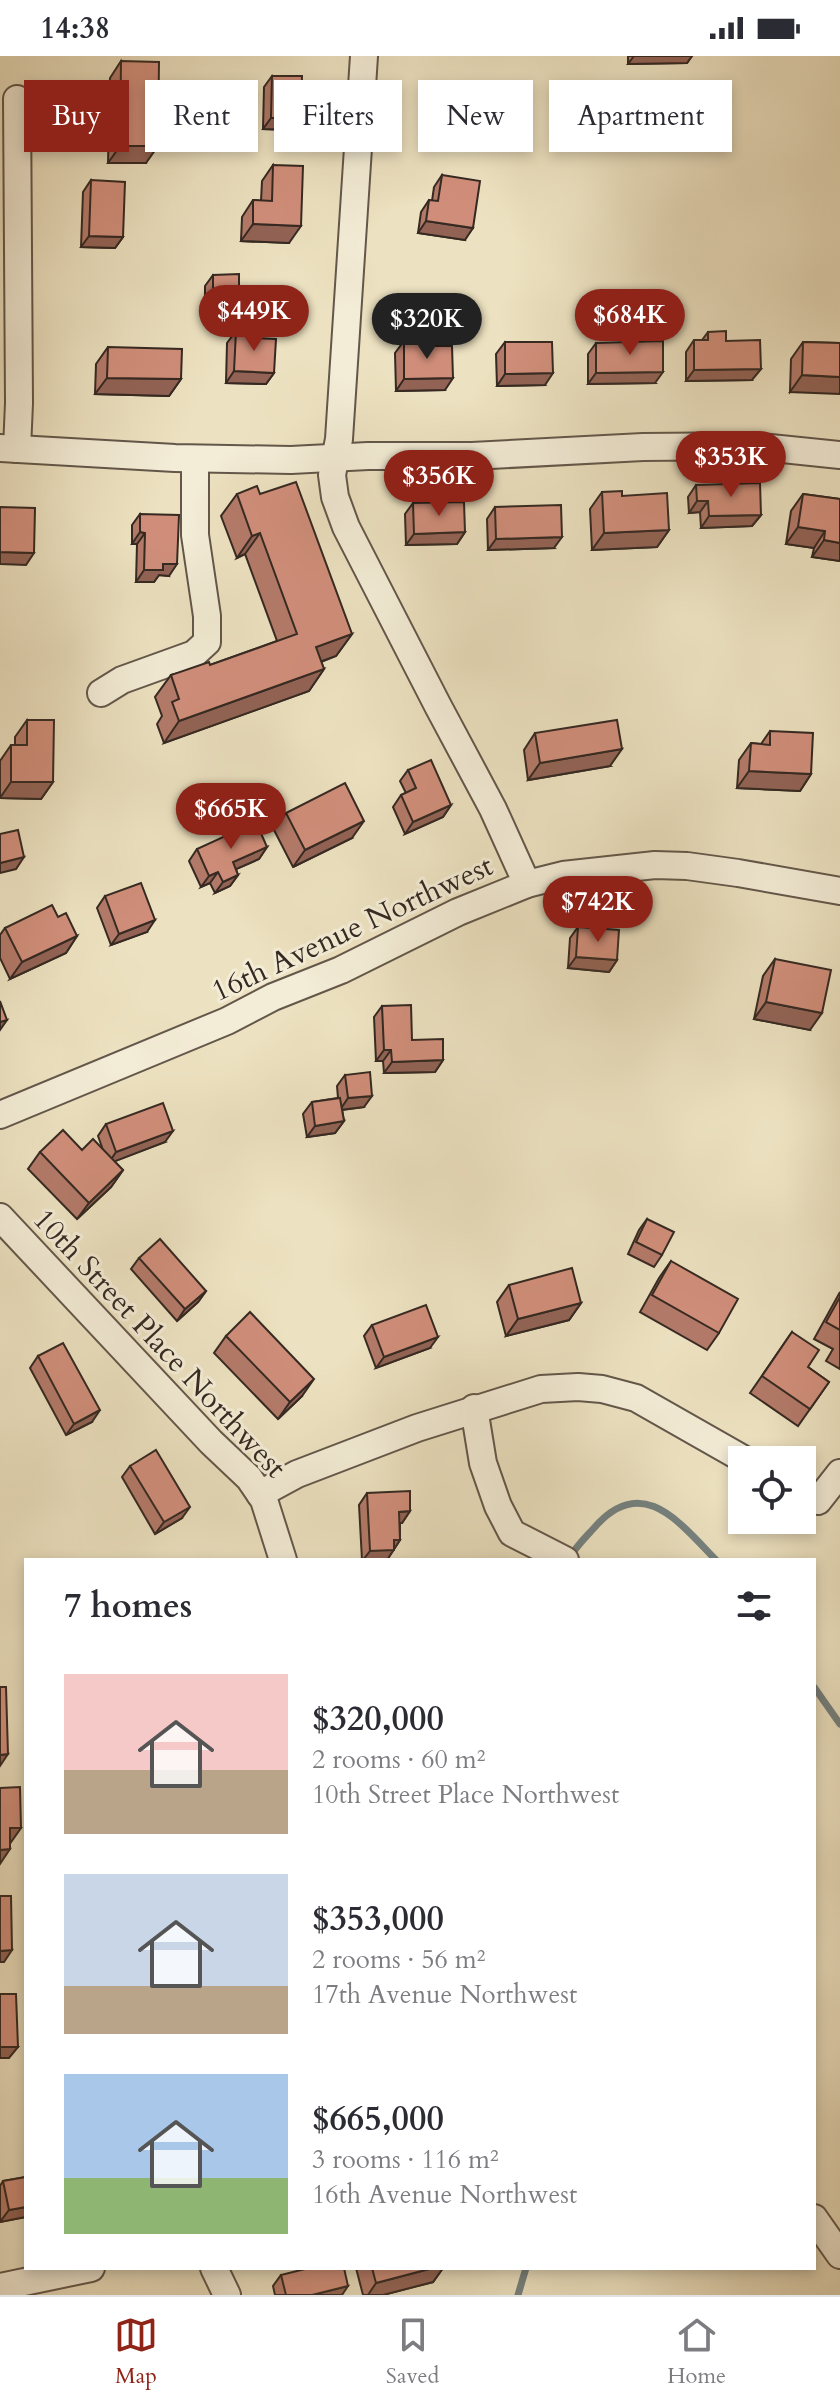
<!DOCTYPE html>
<meta charset="utf-8">
<style>
:root{--surface:#fff;--page:#f2f2f3;--text:#2b2b33;--muted:#7c7c81;--line:#e1e1e2;--accent:#8f2418}
body{margin:0;font-family:Cardo,serif;background:var(--page);color:var(--text);height:100vh;display:flex;flex-direction:column;font-size:30px;white-space:nowrap}
*{box-sizing:border-box;margin:0}
p{font-size:26px;color:var(--muted)}
.icon{flex:none;width:44px;height:44px;fill:none;stroke:currentColor;stroke-width:2;stroke-linecap:round;stroke-linejoin:round}
.map{position:relative;flex:1;overflow:hidden}
.sheet{position:absolute;left:24px;top:1502px;width:792px;height:712px;display:flex;flex-direction:column;background:var(--surface);border-radius:0px;box-shadow:0 4px 12px #0003}
.sheet>*{flex:none}
.top-card{position:absolute;left:24px;top:24px;width:792px;height:72px;display:flex;gap:16px}
.tools{position:absolute;left:728px;top:1390px;display:grid;gap:16px}
.tools a{display:grid;place-items:center;width:88px;height:88px;border-radius:0px;background:var(--surface);box-shadow:0 4px 12px #0003;font-size:40px}
.price{position:absolute;translate:-50% -68px;padding:0 18px;border-radius:28px;background:var(--accent);color:#fff;font-size:26px;line-height:52px;filter:drop-shadow(0 2px 4px #0008)}
.price::after{content:'';position:absolute;left:50%;top:48px;width:24px;height:18px;margin-left:-12px;background:inherit;clip-path:polygon(0 0,100% 0,50% 100%)}
.price.selected{background:#222;color:#fff}
ul{padding:0;list-style:none}
li{display:flex;align-items:center;gap:24px;height:200px;padding:0 40px}
li span{display:grid;place-items:center;flex:none;width:224px;height:160px;border-radius:0px;color:#555}
li>.icon{margin-inline-start:auto}
span .icon{width:96px;height:96px;fill:#fffc;stroke-width:1}
li b{font-size:34px}
h2{display:flex;justify-content:space-between;align-items:center;height:96px;padding:0 40px;font-size:34px}
.pill{padding:0 28px;border-radius:0px;background:var(--surface);box-shadow:0 4px 12px #0003;font-size:28px;line-height:72px}
.pill.selected{background:var(--accent);color:#fff}
.status{display:flex;justify-content:space-between;align-items:center;height:56px;padding:0 40px;background:var(--surface);direction:ltr}
.status svg{height:22px;fill:currentColor}
.menu{display:flex;justify-content:space-around;align-items:center;height:112px;border-top:2px solid var(--line);background:var(--surface);font-size:22px;color:var(--muted)}
.menu a{display:grid;justify-items:center;gap:4px}
.menu .selected{color:var(--accent)}
.map>svg:first-child{display:block}
</style>
<div class="status"><b>14:38</b><svg viewBox="0 0 49 12"><path d="M0 12V9h3v3zM5 12V6h3v6zM10 12V3h3v9zM15 12V0h3v12zM26 1h20v11H26zM47 4h2v5h-2z"/></svg></div>
<div class="map">
<svg width="840" height="2239" viewBox="0 0 840 2239">
<rect width="100%" height="100%" fill="#ece1c0"/>
<filter id="stains"><feTurbulence type="fractalNoise" baseFrequency=".0025" numOctaves="4"/><feColorMatrix values="0 0 0 0 .2 0 0 0 0 .09 0 0 0 0 .02 0 0 0 .5 -.17"/></filter>
<radialGradient id="worn" r=".72"><stop offset=".6" stop-color="#630" stop-opacity="0"/><stop offset="1" stop-color="#630" stop-opacity=".3"/></radialGradient>
<g fill="none" stroke-linecap="round" stroke-linejoin="round">
<g stroke="#74817f" stroke-width="7">
<path d="M570 1502C575 1491 585 1482 594 1472 642 1416 680 1467 716 1504"/>
<polyline points="814,1631 840,1668"/>
<polyline points="518,2239 526,2212"/>
</g>
<g stroke="#63574a" stroke-width="30">
<g id="minor">
<polyline points="364,0 339,383 332,419 335,441 346,471 438,650 493,753 527,828"/>
<polyline points="17,43 19,347 17,393"/>
<polyline points="0,392 175,402 291,404 368,400 472,400 643,391 752,390 840,399"/>
<polyline points="101,637 122,624 194,598 207,586 207,560 195,479 195,403"/>
<polyline points="0,1059 227,965 273,941 341,914 458,856 527,828 563,819 655,809 687,810 738,817 840,835"/>
<polyline points="0,1161 211,1386 249,1422 264,1444 283,1504"/>
<polyline points="474,1352 483,1407 498,1450 512,1477 565,1504"/>
<polyline points="802,1437 818,1445 840,1417"/>
<polyline points="260,1438 297,1418 417,1372 541,1333 578,1331 602,1333 636,1342 745,1404"/>
<polyline points="814,2162 840,2199"/>
<polyline points="214,2212 227,2239"/>
<polyline points="0,2231 91,2212"/>
</g>
</g>
<use href="#minor" stroke="#f3ecd6" stroke-width="26"/>
</g>
<g fill="#b37a69" stroke="#352922" stroke-width="2">
<polygon points="628,0 692,0 687,7 628,8"/>
<polygon points="121,5 146,107 108,107 110,22"/>
<polygon points="272,20 293,74 263,73 264,31"/>
<polygon points="273,109 289,187 241,185 242,161 253,144 261,145 262,125"/>
<polygon points="442,119 465,184 418,177 421,156 429,144 432,145 434,131"/>
<polygon points="91,124 123,181 115,192 81,191 83,136"/>
<polygon points="213,219 239,247 231,258 205,259 205,230"/>
<polygon points="236,275 255,282 274,317 266,328 226,327 227,287"/>
<polygon points="708,276 726,285 752,324 686,325 686,296 694,284 702,284"/>
<polygon points="404,285 422,290 445,334 396,335 395,297"/>
<polygon points="505,286 545,329 497,330 496,298"/>
<polygon points="803,286 840,287 790,336 791,303"/>
<polygon points="596,287 655,327 588,328 588,298"/>
<polygon points="108,291 181,323 169,340 95,338 96,308"/>
<polygon points="696,429 761,459 752,470 701,472 700,456 689,457 688,441"/>
<polygon points="602,436 622,440 669,474 657,491 592,494 590,453"/>
<polygon points="237,438 260,438 352,578 336,600 321,606 324,613 309,635 164,687 157,668 162,660 155,641 171,619 210,609 277,585 245,498 237,502 221,460"/>
<polygon points="803,438 840,443 840,505 812,501 814,492 786,488 791,455"/>
<polygon points="413,447 465,476 457,488 406,489 405,458"/>
<polygon points="495,451 554,492 488,494 487,463"/>
<polygon points="140,458 169,520 159,519 154,526 136,526 137,488 132,488 132,469"/>
<polygon points="27,664 53,726 41,743 0,742 0,705 11,689 15,689 15,681"/>
<polygon points="770,675 811,718 800,735 737,732 739,704 751,687 761,688"/>
<polygon points="535,677 610,710 528,724 524,694"/>
<polygon points="408,714 451,749 443,761 405,778 393,751 401,739 406,737 400,725"/>
<polygon points="286,757 352,782 293,811 274,774"/>
<polygon points="267,791 259,803 236,813 238,819 230,830 215,837 210,827 201,831 189,805 197,793"/>
<polygon points="105,840 147,876 111,889 97,852"/>
<polygon points="58,861 77,880 66,897 10,923 0,902 0,879 5,872"/>
<polygon points="578,871 617,904 609,916 568,912 570,882"/>
<polygon points="775,903 810,974 754,963 763,920"/>
<polygon points="382,950 412,984 443,1004 435,1016 384,1017 383,1005 376,1005 374,961"/>
<polygon points="345,1019 364,1051 342,1054 344,1065 335,1077 307,1081 303,1058 312,1046 338,1042 337,1030"/>
<polygon points="106,1068 165,1086 114,1105 123,1114 111,1131 77,1163 28,1113 40,1096 103,1094 98,1080"/>
<polygon points="647,1163 662,1199 654,1211 628,1198 639,1174"/>
<polygon points="139,1202 206,1235 198,1246 177,1265 131,1213"/>
<polygon points="671,1205 719,1277 707,1294 640,1256 659,1222"/>
<polygon points="509,1229 581,1247 569,1264 506,1280 497,1246"/>
<polygon points="840,1236 840,1313 826,1305 833,1293 814,1283"/>
<polygon points="372,1269 430,1292 376,1312 364,1280"/>
<polygon points="792,1276 808,1311 829,1326 798,1370 750,1337"/>
<polygon points="226,1280 302,1340 278,1363 214,1297"/>
<polygon points="38,1300 92,1366 66,1379 30,1312"/>
<polygon points="130,1410 182,1462 155,1478 122,1421"/>
<polygon points="367,1437 410,1455 402,1467 400,1467 400,1484 387,1504 362,1504 359,1449"/>
<polygon points="26,2121 26,2161 0,2166 0,2130 3,2125"/>
<polygon points="356,2212 443,2212 433,2226 383,2239 363,2239"/>
<polygon points="281,2219 342,2239 275,2239 273,2230"/>
</g>
<g fill="#926355" stroke="#352922" stroke-width="2">
<polygon points="634,0 692,0 687,7 628,8"/>
<polygon points="271,62 301,62 293,74 263,73"/>
<polygon points="120,90 158,90 146,107 108,107"/>
<polygon points="426,165 473,172 465,184 418,177"/>
<polygon points="253,168 301,170 289,187 241,185"/>
<polygon points="89,180 123,181 115,192 81,191"/>
<polygon points="213,247 239,247 231,258 205,259"/>
<polygon points="761,313 752,324 686,325 694,314"/>
<polygon points="234,315 274,317 266,328 226,327"/>
<polygon points="663,316 655,327 588,328 596,317"/>
<polygon points="553,317 545,329 497,330 505,318"/>
<polygon points="802,319 840,321 840,338 790,336"/>
<polygon points="107,322 181,323 169,340 95,338"/>
<polygon points="453,322 445,334 396,335 404,323"/>
<polygon points="697,445 708,445 700,456 689,457"/>
<polygon points="761,459 752,470 701,472 709,460"/>
<polygon points="798,471 825,475 814,492 786,488"/>
<polygon points="669,474 657,491 592,494 604,477"/>
<polygon points="140,476 145,477 137,488 132,488"/>
<polygon points="465,476 457,488 406,489 414,478"/>
<polygon points="260,477 245,498 237,502 252,480"/>
<polygon points="562,481 554,492 488,494 496,483"/>
<polygon points="824,484 840,487 840,505 812,501"/>
<polygon points="0,496 34,497 26,509 0,508"/>
<polygon points="163,508 177,508 169,520 159,519 154,526 136,526 144,514"/>
<polygon points="352,578 336,600 300,613 316,591"/>
<polygon points="324,613 309,635 164,687 179,665"/>
<polygon points="622,693 610,710 528,724 540,707"/>
<polygon points="749,715 811,718 800,735 737,732"/>
<polygon points="11,726 53,726 41,743 0,742"/>
<polygon points="451,749 443,761 405,778 413,766"/>
<polygon points="364,765 352,782 293,811 305,794"/>
<polygon points="267,791 259,803 225,818 233,806"/>
<polygon points="24,801 16,813 0,817 0,807"/>
<polygon points="218,816 210,827 201,831 209,820"/>
<polygon points="238,819 230,830 215,837 223,826"/>
<polygon points="155,864 147,876 111,889 119,878"/>
<polygon points="77,880 66,897 10,923 22,906"/>
<polygon points="576,901 617,904 609,916 568,912"/>
<polygon points="766,946 822,957 810,974 754,963"/>
<polygon points="7,964 0,974 0,966"/>
<polygon points="384,994 391,994 383,1005 376,1005"/>
<polygon points="443,1004 435,1016 384,1017 392,1006"/>
<polygon points="372,1040 364,1051 340,1054 348,1042"/>
<polygon points="344,1065 335,1077 307,1081 315,1070"/>
<polygon points="173,1075 165,1086 108,1108 116,1096"/>
<polygon points="123,1114 111,1131 77,1163 89,1147"/>
<polygon points="206,1235 198,1246 177,1265 185,1253"/>
<polygon points="581,1247 569,1264 506,1280 518,1263"/>
<polygon points="438,1281 430,1292 376,1312 384,1301"/>
<polygon points="314,1323 302,1340 278,1363 290,1346"/>
<polygon points="100,1354 92,1366 66,1379 74,1368"/>
<polygon points="190,1451 182,1462 155,1478 164,1466"/>
<polygon points="410,1455 402,1467 391,1467 399,1456"/>
<polygon points="394,1484 400,1484 387,1504 363,1504 370,1495"/>
<polygon points="8,1698 0,1710 0,1699"/>
<polygon points="10,1772 21,1772 9,1789"/>
<polygon points="10,1793 0,1808 0,1794"/>
<polygon points="12,1894 4,1906 0,1906 0,1895"/>
<polygon points="0,1991 18,1991 9,2002 0,2002"/>
<polygon points="26,2151 26,2161 0,2166 9,2154"/>
<polygon points="433,2212 443,2212 433,2226 383,2239 368,2239 376,2227"/>
<polygon points="348,2230 342,2239 312,2239"/>
</g>
<g fill="#d08e7a" stroke="#352922" stroke-width="2">
<polygon points="121,5 159,6 158,90 120,90"/>
<polygon points="272,20 302,20 301,62 271,62"/>
<polygon points="273,109 303,110 301,170 253,168 253,144 272,145"/>
<polygon points="442,119 480,125 473,172 426,165 429,144 438,145"/>
<polygon points="91,124 125,126 123,181 89,180"/>
<polygon points="239,218 239,247 213,247 213,219"/>
<polygon points="236,275 256,276 255,282 276,283 274,317 234,315"/>
<polygon points="726,275 726,285 760,284 761,313 694,314 694,284 708,284 708,276"/>
<polygon points="404,285 422,285 422,290 452,290 453,322 404,323"/>
<polygon points="663,285 663,316 596,317 596,287"/>
<polygon points="505,286 552,286 553,317 505,318"/>
<polygon points="803,286 840,287 840,321 802,319"/>
<polygon points="108,291 182,293 181,323 107,322"/>
<polygon points="296,426 352,578 316,591 324,613 179,665 172,646 179,643 171,619 209,606 210,609 297,578 260,477 252,480 237,438 257,430 260,438"/>
<polygon points="760,427 761,459 709,460 708,445 697,445 696,429"/>
<polygon points="622,435 622,440 667,437 669,474 604,477 602,436"/>
<polygon points="803,438 840,443 840,487 824,484 825,475 798,471"/>
<polygon points="464,446 465,476 414,478 413,447"/>
<polygon points="561,449 562,481 496,483 495,451"/>
<polygon points="0,451 35,452 34,497 0,496"/>
<polygon points="140,458 179,459 177,508 163,508 163,514 144,514 145,477 140,476"/>
<polygon points="27,664 54,664 53,726 11,726 11,689 27,689"/>
<polygon points="617,664 622,693 540,707 535,677"/>
<polygon points="770,675 813,677 811,718 749,715 751,687 770,689"/>
<polygon points="431,704 451,749 413,766 401,739 416,732 408,714"/>
<polygon points="345,727 364,765 305,794 286,757"/>
<polygon points="256,766 267,791 233,806 238,819 223,826 218,816 209,820 197,793"/>
<polygon points="18,774 24,801 0,807 0,778"/>
<polygon points="141,827 155,864 119,878 105,840"/>
<polygon points="52,849 58,861 66,857 77,880 22,906 5,872"/>
<polygon points="578,871 619,874 617,904 576,901"/>
<polygon points="775,903 831,914 822,957 766,946"/>
<polygon points="0,945 7,964 0,966"/>
<polygon points="411,949 412,984 443,983 443,1004 392,1006 391,994 384,994 382,950"/>
<polygon points="370,1016 372,1040 348,1042 345,1019"/>
<polygon points="340,1042 344,1065 315,1070 312,1046"/>
<polygon points="163,1047 173,1075 116,1096 106,1068"/>
<polygon points="63,1074 82,1094 93,1083 123,1114 89,1147 40,1096"/>
<polygon points="647,1163 674,1176 662,1199 636,1186"/>
<polygon points="160,1183 206,1235 185,1253 139,1202"/>
<polygon points="671,1205 738,1243 719,1277 652,1239"/>
<polygon points="572,1212 581,1247 518,1263 509,1229"/>
<polygon points="840,1241 840,1274 826,1266"/>
<polygon points="426,1249 438,1281 384,1301 372,1269"/>
<polygon points="250,1256 314,1323 290,1346 226,1280"/>
<polygon points="792,1276 819,1294 808,1311 829,1326 810,1353 762,1320"/>
<polygon points="63,1287 100,1354 74,1368 38,1300"/>
<polygon points="156,1394 190,1451 164,1466 130,1410"/>
<polygon points="410,1435 410,1455 399,1456 400,1484 394,1484 394,1494 370,1495 367,1437"/>
<polygon points="0,1631 6,1631 8,1698 0,1699"/>
<polygon points="20,1731 21,1772 10,1772 10,1793 0,1794 0,1732"/>
<polygon points="0,1840 11,1840 12,1894 0,1895"/>
<polygon points="0,1938 16,1938 18,1991 0,1991"/>
<polygon points="26,2121 26,2151 9,2154 3,2125"/>
<polygon points="309,2212 344,2212 348,2230 312,2239 286,2239 281,2219"/>
<polygon points="372,2212 433,2212 376,2227"/>
</g>
<g text-anchor="middle" stroke-width="6" stroke-linejoin="round" paint-order="stroke">
<g font-size="30" fill="#352922" stroke="#f3ecd6">
<text transform="translate(352 872) rotate(-25)" y="10">16th Avenue Northwest</text>
<text transform="translate(160 1287) rotate(47)" y="10">10th Street Place Northwest</text>
</g>
</g>
<rect width="100%" height="100%" filter="url(#stains)"/>
<rect width="100%" height="100%" fill="url(#worn)"/>
</svg>
<div class="tools">
<a><svg class="icon" aria-label="locate" viewBox="0 0 24 24"><circle cx="12" cy="12" r="6"/><path d="M12 2v4M12 18v4M2 12h4M18 12h4"/></svg></a>
</div>
<b class="price" style="left:254px;top:297px">$449K</b>
<b class="price" style="left:630px;top:301px">$684K</b>
<b class="price selected" style="left:427px;top:305px">$320K</b>
<b class="price" style="left:731px;top:443px">$353K</b>
<b class="price" style="left:439px;top:462px">$356K</b>
<b class="price" style="left:231px;top:795px">$665K</b>
<b class="price" style="left:598px;top:888px">$742K</b>
<div class="top-card">
<a class="pill selected">Buy</a>
<a class="pill">Rent</a>
<a class="pill">Filters</a>
<a class="pill">New</a>
<a class="pill">Apartment</a>
</div>
<section class="sheet">
<h2>7 homes<svg class="icon" aria-label="filters" viewBox="0 0 24 24"><path d="M4 7h16M4 17h16"/><circle cx="9" cy="7" r="2"/><circle cx="15" cy="17" r="2"/></svg></h2>
<ul>
<li><span style="background:linear-gradient(#f6c9c9 60%,#b9a48a 0)"><svg class="icon" aria-label="home" viewBox="0 0 24 24"><path d="M3 11l9-7 9 7M6 9v11h12V9"/></svg></span><div><b>$320,000</b><p>2 rooms · 60 m²</p><p>10th Street Place Northwest</p></div></li>
<li><span style="background:linear-gradient(#c9d6e8 70%,#b9a48a 0)"><svg class="icon" aria-label="home" viewBox="0 0 24 24"><path d="M3 11l9-7 9 7M6 9v11h12V9"/></svg></span><div><b>$353,000</b><p>2 rooms · 56 m²</p><p>17th Avenue Northwest</p></div></li>
<li><span style="background:linear-gradient(#a9c7e8 65%,#8fb573 0)"><svg class="icon" aria-label="home" viewBox="0 0 24 24"><path d="M3 11l9-7 9 7M6 9v11h12V9"/></svg></span><div><b>$665,000</b><p>3 rooms · 116 m²</p><p>16th Avenue Northwest</p></div></li>
</ul>
</section>
</div>
<nav class="menu">
<a class="selected"><svg class="icon" aria-label="map" viewBox="0 0 24 24"><path d="M3 6l6-2 6 2 6-2v14l-6 2-6-2-6 2zM9 4v14M15 6v14"/></svg>Map</a>
<a><svg class="icon" aria-label="saved" viewBox="0 0 24 24"><path d="M7 4h10v16l-5-4-5 4z"/></svg>Saved</a>
<a><svg class="icon" aria-label="home" viewBox="0 0 24 24"><path d="M3 11l9-7 9 7M6 9v11h12V9"/></svg>Home</a>
</nav>
